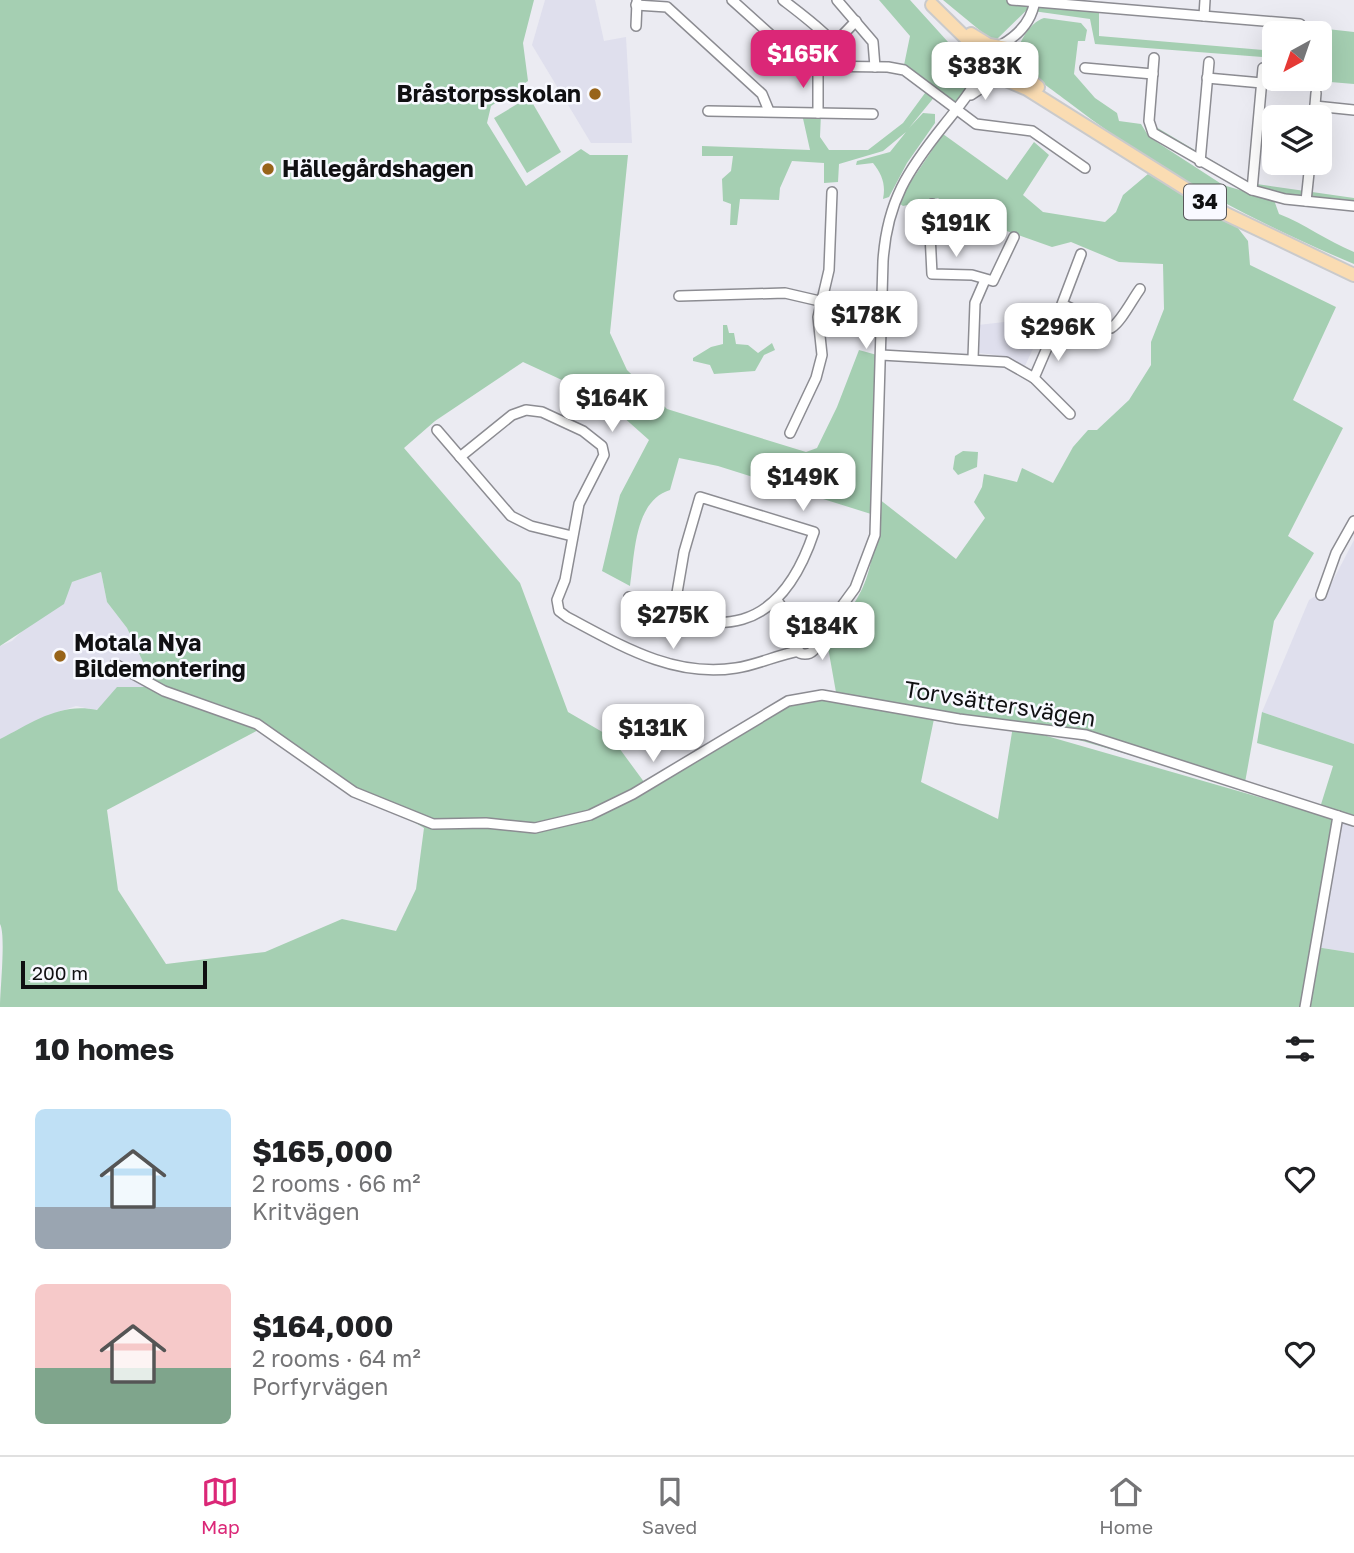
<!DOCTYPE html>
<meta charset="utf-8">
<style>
:root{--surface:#fff;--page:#f2f2f2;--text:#202124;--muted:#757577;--line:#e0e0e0;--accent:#db2777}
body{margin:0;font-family:"Golos Text",sans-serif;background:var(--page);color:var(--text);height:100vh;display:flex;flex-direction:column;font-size:26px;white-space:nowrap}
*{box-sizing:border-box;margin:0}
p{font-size:23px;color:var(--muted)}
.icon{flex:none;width:38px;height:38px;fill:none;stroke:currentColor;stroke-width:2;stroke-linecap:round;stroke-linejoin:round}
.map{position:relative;height:1007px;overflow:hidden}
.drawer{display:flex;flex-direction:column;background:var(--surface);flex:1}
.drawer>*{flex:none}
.needle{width:46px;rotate:220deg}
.tools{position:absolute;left:1262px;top:21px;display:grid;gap:14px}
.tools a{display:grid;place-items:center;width:70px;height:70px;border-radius:10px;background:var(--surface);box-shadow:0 7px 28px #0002;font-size:35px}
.scale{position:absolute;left:21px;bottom:18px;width:186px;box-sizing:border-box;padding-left:7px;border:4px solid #101012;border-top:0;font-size:19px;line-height:24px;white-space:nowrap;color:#101012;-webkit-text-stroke:5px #f8f9ff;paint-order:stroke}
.price{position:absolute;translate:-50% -60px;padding:0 16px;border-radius:14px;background:#fff;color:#222;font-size:23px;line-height:46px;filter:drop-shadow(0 2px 4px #0008)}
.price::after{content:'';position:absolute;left:50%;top:42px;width:21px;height:16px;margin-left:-10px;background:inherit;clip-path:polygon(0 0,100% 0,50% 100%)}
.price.selected{background:var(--accent);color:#fff}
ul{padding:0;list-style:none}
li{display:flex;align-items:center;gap:21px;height:175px;padding:0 35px}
li span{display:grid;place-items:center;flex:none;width:196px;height:140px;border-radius:10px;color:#555}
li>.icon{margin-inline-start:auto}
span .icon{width:84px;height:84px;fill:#fffc;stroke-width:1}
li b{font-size:30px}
h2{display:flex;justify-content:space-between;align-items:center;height:84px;padding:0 35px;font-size:30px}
.tab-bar{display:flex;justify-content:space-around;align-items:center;height:98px;border-top:2px solid var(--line);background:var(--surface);font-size:19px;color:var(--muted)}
.tab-bar a{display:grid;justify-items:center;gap:4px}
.tab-bar .selected{color:var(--accent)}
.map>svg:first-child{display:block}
</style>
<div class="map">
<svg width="1354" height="1007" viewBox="0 0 1354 1007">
<rect width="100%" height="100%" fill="#ebebf2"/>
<g fill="#dfdfed">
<polygon points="545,0 595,0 604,41 626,37 632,143 591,143 532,45"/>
<polygon points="1013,321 1016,328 1037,340 1025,366 1004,356 979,353 978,325"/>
<polygon points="1354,540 1354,744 1262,712 1309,600 1329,588"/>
<polygon points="101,572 107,602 127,628 156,687 96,710 76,706 47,716 0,739 0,646 12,641 72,582"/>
<polygon points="1335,818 1354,824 1354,953 1316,947"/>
</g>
<g fill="#a5cfb2" fill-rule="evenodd">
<path d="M0 0H534L523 43 528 81 491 106 487 123 526 186 581 149 590 155H628L610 333 627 370 667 409 806 452 817 448 837 407 859 350 877 355 871 514 718 466 679 458 670 490C634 501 635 554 630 586L602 571 620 495 649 440 603 399 523 362 435 421 404 448 520 583 568 712 611 737 647 786 803 695 837 698 826 636C874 591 872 561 879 499L956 559 985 518 974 502 982 487 984 474 1017 482 1022 468 1053 483 1073 447 1088 430H1097L1129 400 1151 365V342L1164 309 1163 264 1119 262 1071 242 1052 247 1004 230 984 229 969 240H962L958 231 961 216 938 198 903 206 897 202 943 134 1007 180 1034 142 1049 155 1023 195 1043 212 1105 222 1116 212 1123 195 1148 174 1234 223 1248 241 1250 265 1336 307 1293 400 1343 428 1288 536 1314 553 1274 621 1244 788 1041 729 1019 728 1318 814 1333 766 1257 743 1262 712 1354 744V824L1335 818 1316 947 1354 953V1007H0C0 990 6 935 0 924V739C32 723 60 702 97 710L117 687H155L127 628 107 602 101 572 72 582 64 604 0 646ZM935 714 1013 726 998 819 921 782ZM264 727 336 776 424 828 416 889 396 931 342 919 265 952 166 964 118 890 107 810Z"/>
<path d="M879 0H910L977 74 956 110 936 95 909 128 923 113 935 114V123L907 163 889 197 883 199C886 185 882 174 873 163L856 165 857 161 890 152 906 132 883 151 839 164 838 182 824 183V163L792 161 780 188 779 200 740 199 737 225H730L731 204 723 201 722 179 731 171 733 156H702V146L810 150 802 114 821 113 820 137 829 150H868L903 123 928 89 903 70 910 36Z"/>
<polygon points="943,0 1008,0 1099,8 1099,36 1274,51 1274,58 1095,44 1090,19 1033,11 1034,3 994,42"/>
<path d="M1044 18 1081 23 1087 30 1085 41H1078L1074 74 1095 98 1117 113 1119 121 1141 124 1149 137 1223 185 1274 200 1279 214C1305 224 1327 241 1354 252V264C1251 221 1155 169 1067 101 1049 87 1027 74 1016 55 1020 41 1029 23 1044 18Z"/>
<polygon points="1291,25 1354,32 1354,84 1295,79 1320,79 1320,33 1290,33"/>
<polygon points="529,97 561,152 527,173 494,118"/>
<polygon points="1146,121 1250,183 1354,198 1354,208 1251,190 1227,182 1148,132"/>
<polygon points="723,325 727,325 729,333 734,333 736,344 748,345 758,353 772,343 775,350 764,355 755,371 714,374 710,365 693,361 693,358 711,347 723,344"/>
<polygon points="963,451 978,452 977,467 958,475 953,469 955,456"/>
</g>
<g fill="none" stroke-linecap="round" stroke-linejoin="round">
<g stroke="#8c8c92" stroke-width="12">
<g id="minor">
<polyline points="732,0 801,62 812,66 888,67 904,70 976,124 1032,131 1085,168"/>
<path d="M783 0C800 13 845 46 849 66"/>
<polyline points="837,0 873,42 875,67"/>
<polyline points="1012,0 1300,24"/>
<polyline points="636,5 667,7 762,94 769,111"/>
<polyline points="1204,16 1205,0"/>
<polyline points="636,26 637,2"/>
<polyline points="834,44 856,21"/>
<path d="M1001 45C1019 35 1032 20 1035 0"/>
<polyline points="1154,58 1149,121 1153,133 1252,190 1285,199 1354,206"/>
<polyline points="818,66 818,113"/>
<polyline points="1085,68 1153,74"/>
<polyline points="1207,78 1262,83"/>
<polyline points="971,95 995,79"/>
<polyline points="1315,106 1354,110"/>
<polyline points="708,111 873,114"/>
<polyline points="1314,117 1316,93"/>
<polyline points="1200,162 1209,62"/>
<polyline points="1252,190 1263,68"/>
<polyline points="1306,201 1310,163"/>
<polyline points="932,204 930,234 932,274 972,275 993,281 1014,237"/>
<path d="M1081 254 1062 304 1111 328C1121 322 1132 300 1140 289"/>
<polyline points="679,296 785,293 841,306 883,308"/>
<polyline points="881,355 1006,362 1034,378 1070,414"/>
<polyline points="973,358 975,303 985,280"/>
<polyline points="1034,378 1065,306"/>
<polyline points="437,430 511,516 531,526 572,536"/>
<polyline points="790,433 816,378 822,355 818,317 829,270 832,192"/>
<path d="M460 457 512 415 526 410 542 412 583 431 602 446 604 455 579 504 565 580 557 600 559 611 567 617C620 645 673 678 736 668 757 665 777 655 799 651"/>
<polyline points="1321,595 1336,553 1354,521"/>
<path d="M629 597C719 641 780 634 814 532L700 497 684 552 673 616"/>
<polyline points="777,600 793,624 803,630"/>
<circle cx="805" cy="642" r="12"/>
<path d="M817 640 855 588 875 535 883 261C887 201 908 170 944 125 959 106 975 88 983 66"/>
<polyline points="115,664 164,691 257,724 354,792 433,824 486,823 535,828 590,815 633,794 788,701 822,695 959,719 1086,735 1354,821"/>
<polyline points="1305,1007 1338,816"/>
</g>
</g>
<g stroke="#cacacb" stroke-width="16">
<g id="major">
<polyline points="932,5 980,52 985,69 992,78 1006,80 1027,89 1226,214 1354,275"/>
<polyline points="971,34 989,45 1012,49 1021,73 1038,87"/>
</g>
</g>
<use href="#minor" stroke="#fff" stroke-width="9"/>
<use href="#major" stroke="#fadcb2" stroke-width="12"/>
</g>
<g fill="#986419" stroke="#f8f9ff" stroke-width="2.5">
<circle cx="595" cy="94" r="7"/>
<circle cx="268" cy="169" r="7"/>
<circle cx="60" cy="656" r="7"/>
</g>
<g text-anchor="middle" stroke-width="5" stroke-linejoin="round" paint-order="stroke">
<rect fill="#f8f9ff" stroke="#565659" stroke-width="2" x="1184" y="184.5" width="42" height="35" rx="5"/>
<g font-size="21" font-weight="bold" fill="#101012">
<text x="1205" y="209">34</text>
</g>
<g font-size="23" font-weight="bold" fill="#101012" stroke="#f8f9ff" text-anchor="start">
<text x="581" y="102" text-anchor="end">Bråstorpsskolan</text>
<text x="282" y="177">Hällegårdshagen</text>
<text x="74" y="651">Motala Nya<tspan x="74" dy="26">Bildemontering</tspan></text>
</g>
<g font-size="23" fill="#101012" stroke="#f8f9ff">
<text transform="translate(1000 704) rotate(9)" y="8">Torvsättersvägen</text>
</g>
</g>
</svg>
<div class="tools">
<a><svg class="needle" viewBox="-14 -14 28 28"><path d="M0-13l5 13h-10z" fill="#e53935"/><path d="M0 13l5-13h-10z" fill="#757577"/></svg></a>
<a><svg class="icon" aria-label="layers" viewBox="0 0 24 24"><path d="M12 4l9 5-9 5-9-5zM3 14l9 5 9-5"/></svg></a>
</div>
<div class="scale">200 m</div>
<b class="price selected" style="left:803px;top:90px">$165K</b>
<b class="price" style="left:985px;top:102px">$383K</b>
<b class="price" style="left:956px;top:259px">$191K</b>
<b class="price" style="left:866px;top:351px">$178K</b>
<b class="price" style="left:1058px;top:363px">$296K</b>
<b class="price" style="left:612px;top:434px">$164K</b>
<b class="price" style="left:803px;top:513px">$149K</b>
<b class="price" style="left:673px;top:651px">$275K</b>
<b class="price" style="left:822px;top:662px">$184K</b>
<b class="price" style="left:653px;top:764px">$131K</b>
</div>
<section class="drawer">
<h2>10 homes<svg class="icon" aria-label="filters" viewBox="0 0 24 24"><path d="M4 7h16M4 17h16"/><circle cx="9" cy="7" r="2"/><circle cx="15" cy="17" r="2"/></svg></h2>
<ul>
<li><span style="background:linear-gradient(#bfe0f5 70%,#9aa5b1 0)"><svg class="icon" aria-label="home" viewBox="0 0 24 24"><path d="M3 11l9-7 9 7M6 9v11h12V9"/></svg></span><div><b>$165,000</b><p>2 rooms · 66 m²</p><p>Kritvägen</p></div><svg class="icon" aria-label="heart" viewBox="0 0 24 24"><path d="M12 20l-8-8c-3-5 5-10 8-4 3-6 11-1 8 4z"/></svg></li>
<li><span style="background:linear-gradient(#f6c9c9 60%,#7fa58c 0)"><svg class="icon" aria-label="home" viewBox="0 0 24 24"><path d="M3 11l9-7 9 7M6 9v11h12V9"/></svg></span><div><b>$164,000</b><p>2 rooms · 64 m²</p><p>Porfyrvägen</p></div><svg class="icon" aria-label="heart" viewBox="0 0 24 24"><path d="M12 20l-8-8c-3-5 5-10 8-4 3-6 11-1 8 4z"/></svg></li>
</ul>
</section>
<nav class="tab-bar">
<a class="selected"><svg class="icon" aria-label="map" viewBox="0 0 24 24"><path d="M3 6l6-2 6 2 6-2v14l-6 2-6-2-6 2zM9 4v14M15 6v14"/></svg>Map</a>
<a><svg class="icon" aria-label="saved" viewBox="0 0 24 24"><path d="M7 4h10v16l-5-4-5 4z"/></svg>Saved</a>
<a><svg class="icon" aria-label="home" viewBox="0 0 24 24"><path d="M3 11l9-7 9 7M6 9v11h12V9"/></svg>Home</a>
</nav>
